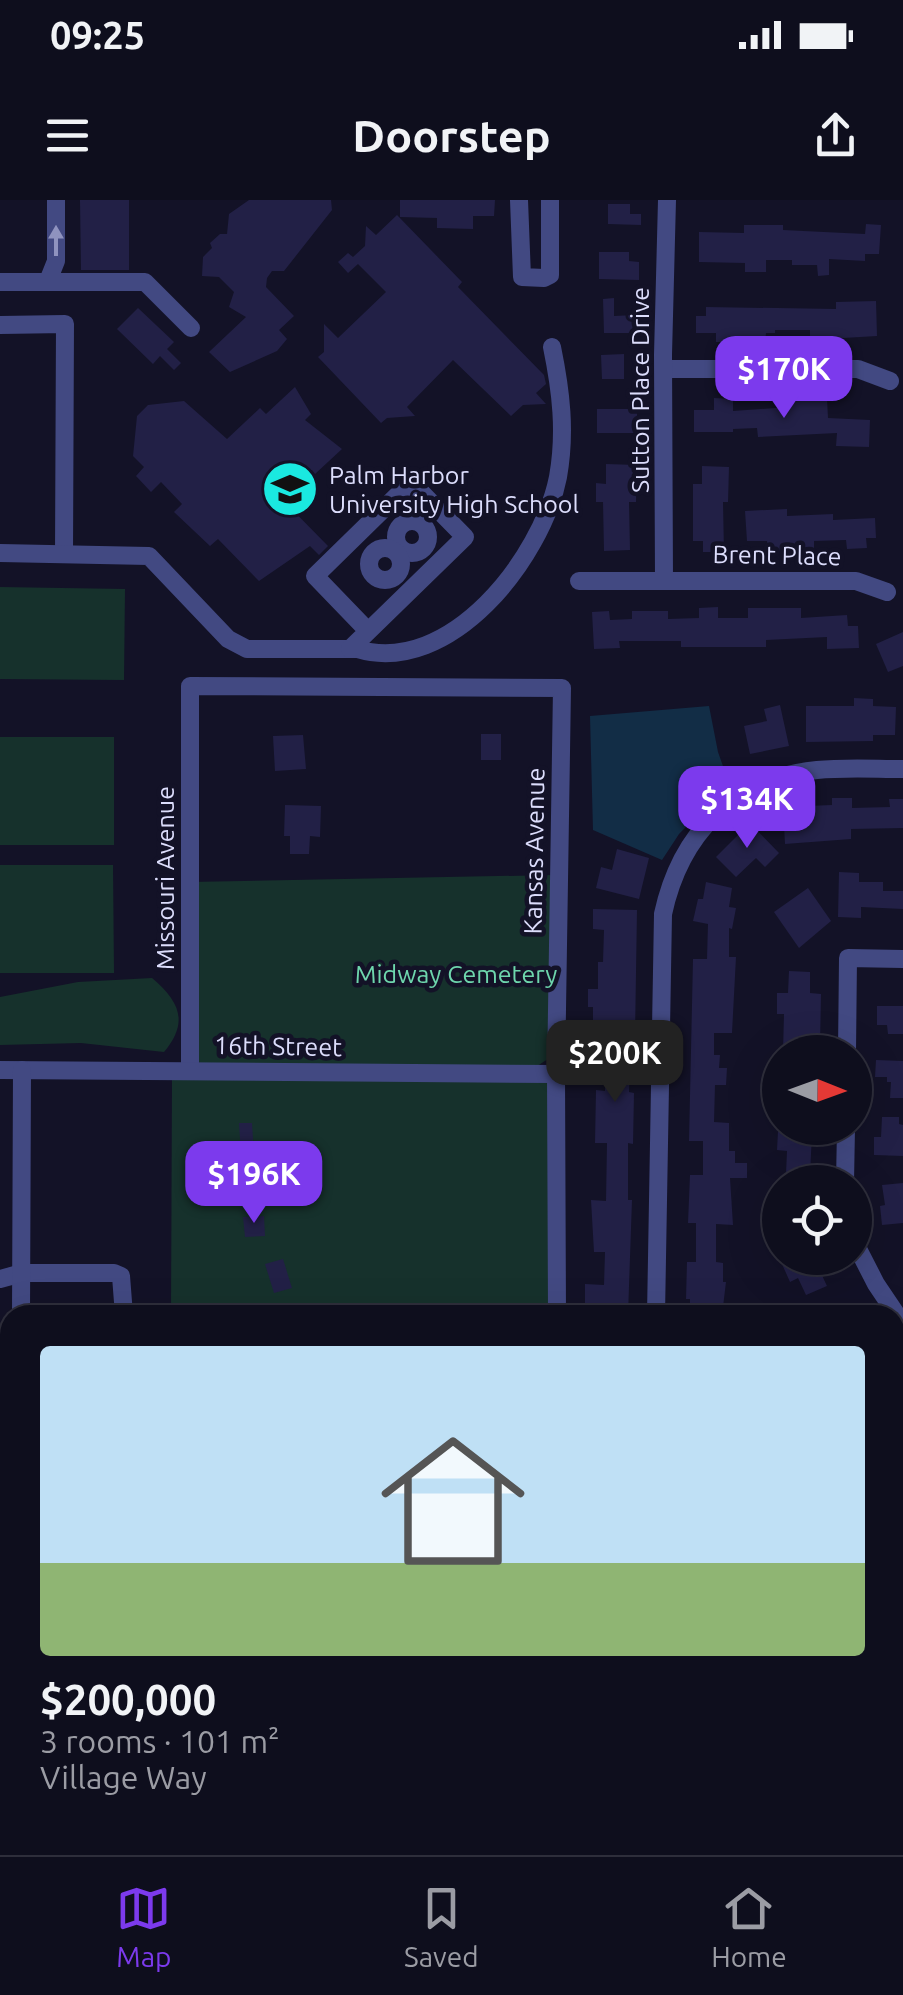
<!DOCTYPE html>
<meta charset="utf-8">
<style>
:root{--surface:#0e0e1d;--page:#1c1c2a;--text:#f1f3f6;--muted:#9b9ca4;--line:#2e2e3b;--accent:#7c3aed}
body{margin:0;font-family:Ubuntu,sans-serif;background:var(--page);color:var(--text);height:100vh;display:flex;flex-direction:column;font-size:38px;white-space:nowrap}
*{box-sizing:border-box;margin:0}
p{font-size:32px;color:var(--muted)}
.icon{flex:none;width:55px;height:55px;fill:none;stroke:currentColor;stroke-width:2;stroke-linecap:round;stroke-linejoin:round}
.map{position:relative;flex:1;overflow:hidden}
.details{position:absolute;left:0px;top:1105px;width:905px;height:550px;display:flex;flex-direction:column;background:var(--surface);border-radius:30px 30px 0 0;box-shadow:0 10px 40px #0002,0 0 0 2px var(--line)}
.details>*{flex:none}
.needle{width:65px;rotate:91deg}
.fabs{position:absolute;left:762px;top:835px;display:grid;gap:20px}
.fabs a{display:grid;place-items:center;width:110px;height:110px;border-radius:50%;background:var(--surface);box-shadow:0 10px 40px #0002,0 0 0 2px var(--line);font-size:50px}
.price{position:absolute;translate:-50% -85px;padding:0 22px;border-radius:20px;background:var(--accent);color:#fff;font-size:32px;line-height:65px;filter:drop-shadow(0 2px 5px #0008)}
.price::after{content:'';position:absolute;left:50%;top:60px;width:30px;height:22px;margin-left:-15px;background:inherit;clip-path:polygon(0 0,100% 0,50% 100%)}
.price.selected{background:#222;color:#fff}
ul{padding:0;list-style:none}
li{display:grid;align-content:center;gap:20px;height:530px;padding:0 40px}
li+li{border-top:2px solid var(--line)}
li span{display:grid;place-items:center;height:310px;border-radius:10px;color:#555}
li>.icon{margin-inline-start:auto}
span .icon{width:180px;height:180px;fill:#fffc;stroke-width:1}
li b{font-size:42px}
.status{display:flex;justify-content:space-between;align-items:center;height:70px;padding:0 50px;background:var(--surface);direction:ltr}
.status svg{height:28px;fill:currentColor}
header{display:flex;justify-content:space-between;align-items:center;height:130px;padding:0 40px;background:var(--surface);font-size:45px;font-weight:700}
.tab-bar{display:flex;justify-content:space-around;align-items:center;height:140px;border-top:2px solid var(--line);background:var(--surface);font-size:28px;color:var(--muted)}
.tab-bar a{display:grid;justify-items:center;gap:5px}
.tab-bar .selected{color:var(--accent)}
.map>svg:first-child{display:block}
</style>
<div class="status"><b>09:25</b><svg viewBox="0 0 49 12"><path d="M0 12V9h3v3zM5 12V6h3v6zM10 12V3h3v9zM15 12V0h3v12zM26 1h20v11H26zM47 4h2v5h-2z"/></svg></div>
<header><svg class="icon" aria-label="menu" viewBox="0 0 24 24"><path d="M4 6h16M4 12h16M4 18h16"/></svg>Doorstep<svg class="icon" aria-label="share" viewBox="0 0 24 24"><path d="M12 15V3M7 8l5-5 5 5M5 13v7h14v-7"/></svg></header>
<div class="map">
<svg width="903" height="1655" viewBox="0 0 903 1655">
<rect width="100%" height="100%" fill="#131227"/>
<g fill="#16312c">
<polygon points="0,387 125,389 124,480 0,479"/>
<rect x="0" y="537" width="114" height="108"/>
<polygon points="0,665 113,665 114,773 0,773"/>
<polygon points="554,675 551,857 531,870 190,865 190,682"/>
<path d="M152 778C180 802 189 822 164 852L81 843 0 845V797L78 782Z"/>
<polygon points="172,876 548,881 549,1115 171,1115"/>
<polygon points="903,1167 903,1402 895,1408 895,1175"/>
</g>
<polygon fill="#122d46" points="709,506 718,552 729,583 679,634 662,660 593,630 590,516"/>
<g fill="#222046">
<polygon points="80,0 129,0 129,70 81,70"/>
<polygon points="249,0 331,0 332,10 284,71 272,71 267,78 266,87 294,116 279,130 287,139 277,151 230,172 209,152 246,117 229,107 234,92 219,77 202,76 203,57 212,48 210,43 220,34 227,34 229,14"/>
<polygon points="400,0 495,0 494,16 473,16 473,29 437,28 437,18 400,17"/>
<polygon points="608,4 630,4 630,14 641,14 641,25 608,24"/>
<polygon points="397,15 462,82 458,87 544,175 546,184 536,193 546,204 523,205 511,216 453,160 407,207 415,216 387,218 381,223 318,157 324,152 324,124 338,138 386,92 358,64 348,73 338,62 348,53 353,57 365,46 366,26 376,35"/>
<polygon points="866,24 881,25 879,54 865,54 865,61 829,59 829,75 818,76 817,65 792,65 792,60 766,60 766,72 745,72 745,63 699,62 699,32 744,33 744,25 783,25 783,30 865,34"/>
<polygon points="599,52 629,52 629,61 639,62 639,80 599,79"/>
<polygon points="614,98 614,116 636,115 636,133 604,133 603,99"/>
<polygon points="876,101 877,136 810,140 810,130 775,130 775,133 766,133 765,142 716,142 716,133 696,133 696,116 706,116 706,107 836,109 836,102"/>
<polygon points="138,108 174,142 167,149 181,163 174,170 160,156 153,164 117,129"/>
<polygon points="624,154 624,179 602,179 601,155"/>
<polygon points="295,187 311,214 305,220 342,249 315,274 312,270 281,279 271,288 328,346 319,355 310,346 259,381 218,339 210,346 174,312 182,304 161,282 151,292 136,276 144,267 133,256 137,216 148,205 184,201 227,239 260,208 266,214"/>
<polygon points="714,198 733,199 733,211 789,207 789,199 827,198 828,218 870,220 869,247 836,246 837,233 758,237 757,228 733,229 733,232 694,232 694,210 714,210"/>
<rect x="597" y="209" width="40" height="24"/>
<polygon points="606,264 637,265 636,302 629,302 630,350 604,351 603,302 596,302 596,283 606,284"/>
<polygon points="702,266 729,267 728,302 723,302 724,352 703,352 703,341 693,341 693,284 702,284"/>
<polygon points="787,309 787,316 833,314 833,320 875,318 876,338 866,338 867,348 847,349 846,340 814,341 814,350 794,351 768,351 767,341 747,341 745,311"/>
<polygon points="718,407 718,418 748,418 748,408 801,408 801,418 847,415 848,426 858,426 859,448 827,449 827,437 766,440 766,447 681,447 681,441 619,441 620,448 594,449 592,412 609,411 610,420 632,419 632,411 668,411 668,419 699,418 699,408"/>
<polygon points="903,432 903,466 888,472 876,444"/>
<polygon points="854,498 873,499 873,506 896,507 895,535 873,535 873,541 806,542 806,506 854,506"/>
<polygon points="780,505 789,546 750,554 744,526 767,521 764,509"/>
<rect x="481" y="534" width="20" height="26"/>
<polygon points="303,535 306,569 275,571 273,536"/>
<polygon points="832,598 852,598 852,608 890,607 889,599 903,599 903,628 851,629 851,639 785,644 783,607 832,605"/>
<polygon points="285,605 321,606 320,637 310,636 309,654 290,654 290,636 284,636"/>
<polygon points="750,623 779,653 765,667 756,658 736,677 716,657"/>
<polygon points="617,649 649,658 639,699 596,688 601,667 612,670"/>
<polygon points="839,672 859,673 859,682 883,682 883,691 903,691 903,709 861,707 861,718 838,717"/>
<polygon points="706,682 732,688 729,707 736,708 732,729 729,728 729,757 736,757 732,833 714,833 714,855 720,855 719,868 727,868 726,885 715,885 714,922 729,923 729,951 735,951 735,963 747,963 747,978 730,978 733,1025 716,1024 716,1062 723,1063 723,1082 726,1082 722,1115 690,1115 690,1099 686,1099 687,1062 696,1062 696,1023 688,1023 690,975 703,975 703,941 689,941 693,759 707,759 708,724 693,721 698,699 703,699"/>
<polygon points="808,688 831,721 799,748 774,712"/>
<polygon points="593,709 637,710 635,836 631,836 630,860 629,892 634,893 633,944 628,943 628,1000 632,1000 628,1115 601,1115 601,1107 585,1106 585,1084 604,1085 605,1052 594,1052 591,1000 606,1001 607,943 595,943 596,890 605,891 605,870 612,870 612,850 604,850 604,836 593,836 593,807 588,807 588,789 598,789 598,762 603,762 604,730 593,729"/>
<polygon points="789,771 810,772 810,793 821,794 820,845 811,845 811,852 783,852 784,814 777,814 777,793 788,793"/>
<polygon points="877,806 903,806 903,834 888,834 887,825 877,825"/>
<polygon points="876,860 903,861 903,898 890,898 891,882 887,882 887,877 875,877"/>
<polygon points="882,917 899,917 899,924 903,925 903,956 874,955 874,937 881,937"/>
<polygon points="239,923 252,923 254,955 241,956"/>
<polygon points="778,931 812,933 810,975 786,974 787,951 777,950"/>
<polygon points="903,983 903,1023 882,1025 880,1006 885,1005 882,985"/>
<polygon points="264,1016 265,1036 245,1037 243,1017"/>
<polygon points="797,1058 839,1058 818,1067 827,1086 806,1095 798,1078 790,1082 782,1064"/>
<polygon points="283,1059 292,1088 274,1093 265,1064"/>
<polygon points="10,1474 10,1534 0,1521 0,1482"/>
<polygon points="10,1540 10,1606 0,1613 0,1546"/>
<polygon points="112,1645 137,1645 150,1655 104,1655"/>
<polygon points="248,1645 292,1645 284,1655 240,1655"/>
<polygon points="692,1645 734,1645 735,1655 693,1655"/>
<polygon points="798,1645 851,1645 852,1649 827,1655 800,1655"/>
</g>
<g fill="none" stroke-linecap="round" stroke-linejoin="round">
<g stroke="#424982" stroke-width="18">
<polyline points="519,0 522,77 544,78 550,75 550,0"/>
<polyline points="48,81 56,61 56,0"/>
<polyline points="0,82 145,82 191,128"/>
<polyline points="0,125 65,124 64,354"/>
<polyline points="664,169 858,169 890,181"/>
<circle cx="412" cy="337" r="16"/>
<circle cx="385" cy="364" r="16"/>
<path d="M0 353 149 356 228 439 247 449H357C450 477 542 358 558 277 566 232 561 191 552 147"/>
<polyline points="664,379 663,155 667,0"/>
<polyline points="579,381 856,381 887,392"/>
<polyline points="350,449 465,337 411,282 315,376 368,431"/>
<polyline points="847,852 848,758 903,759"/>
<polyline points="190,869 190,486 562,488 556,874 557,1115"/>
<polyline points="0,870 556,874"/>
<polyline points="845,982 846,928"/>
<polyline points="855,1043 876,1084 903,1124"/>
<polyline points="0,1079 22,1073 114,1073 121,1076 124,1115"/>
<polyline points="21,1115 22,870"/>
<path d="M656 1115 663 714C680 635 733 578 817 570 845 567 875 569 903 569"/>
<polyline points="0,1140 10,1148"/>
<polyline points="895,1163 903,1156"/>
<polyline points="0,1223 10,1223"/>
<polyline points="0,1356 10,1356"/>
<polyline points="895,1460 903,1476"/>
<polyline points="549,1645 563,1655"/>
<polyline points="767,1645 768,1655"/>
<polyline points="181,1655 190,1645"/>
<polyline points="460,1655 469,1645"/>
</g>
</g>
<defs><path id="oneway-solid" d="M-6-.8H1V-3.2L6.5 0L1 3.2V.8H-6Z" transform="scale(2.5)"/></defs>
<use fill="#8f93bf" href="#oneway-solid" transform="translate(56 41) rotate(-90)"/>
<defs>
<g id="school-disc" transform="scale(2.875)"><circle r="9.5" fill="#1ae9e0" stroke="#131227"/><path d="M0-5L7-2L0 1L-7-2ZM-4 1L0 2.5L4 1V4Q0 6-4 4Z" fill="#111"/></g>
</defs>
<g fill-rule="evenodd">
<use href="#school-disc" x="290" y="289"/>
</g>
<g text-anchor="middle" stroke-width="9" stroke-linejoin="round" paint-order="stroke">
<g font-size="25" fill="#dcddfc" stroke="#131227">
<text transform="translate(640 190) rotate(-90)" y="9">Sutton Place Drive</text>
<text transform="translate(777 355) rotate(1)" y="9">Brent Place</text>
<text transform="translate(534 651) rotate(-89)" y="9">Kansas Avenue</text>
<text transform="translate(165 678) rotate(-90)" y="9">Missouri Avenue</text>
<text transform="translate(278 846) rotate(1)" y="9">16th Street</text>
</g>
<g font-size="25" fill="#dcddfc" stroke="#131227" text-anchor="start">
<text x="329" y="284">Palm Harbor<tspan x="329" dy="29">University High School</tspan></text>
</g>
<g font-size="25" fill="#6ed6ad" stroke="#131227">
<text x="456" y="783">Midway Cemetery</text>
</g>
</g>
</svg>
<div class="fabs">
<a><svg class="needle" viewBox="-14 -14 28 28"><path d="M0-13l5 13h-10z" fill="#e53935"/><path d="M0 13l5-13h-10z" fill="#9b9ca4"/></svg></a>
<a><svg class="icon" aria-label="locate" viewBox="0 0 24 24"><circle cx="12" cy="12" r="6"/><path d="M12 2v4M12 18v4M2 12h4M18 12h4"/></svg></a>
</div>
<b class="price" style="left:784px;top:221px">$170K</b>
<b class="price" style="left:747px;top:651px">$134K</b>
<b class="price selected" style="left:615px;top:905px">$200K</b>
<b class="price" style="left:254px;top:1026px">$196K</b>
<section class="details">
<ul>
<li><span style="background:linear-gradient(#bfe0f5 70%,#8fb573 0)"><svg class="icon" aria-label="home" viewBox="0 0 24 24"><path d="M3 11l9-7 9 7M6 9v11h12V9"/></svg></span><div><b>$200,000</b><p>3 rooms · 101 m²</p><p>Village Way</p></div></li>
</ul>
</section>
</div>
<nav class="tab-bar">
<a class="selected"><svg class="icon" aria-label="map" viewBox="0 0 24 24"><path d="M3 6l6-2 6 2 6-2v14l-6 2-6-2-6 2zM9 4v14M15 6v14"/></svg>Map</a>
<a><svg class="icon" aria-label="saved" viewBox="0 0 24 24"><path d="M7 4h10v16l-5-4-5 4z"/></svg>Saved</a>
<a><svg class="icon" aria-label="home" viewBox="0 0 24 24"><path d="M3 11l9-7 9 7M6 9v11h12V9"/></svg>Home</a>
</nav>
